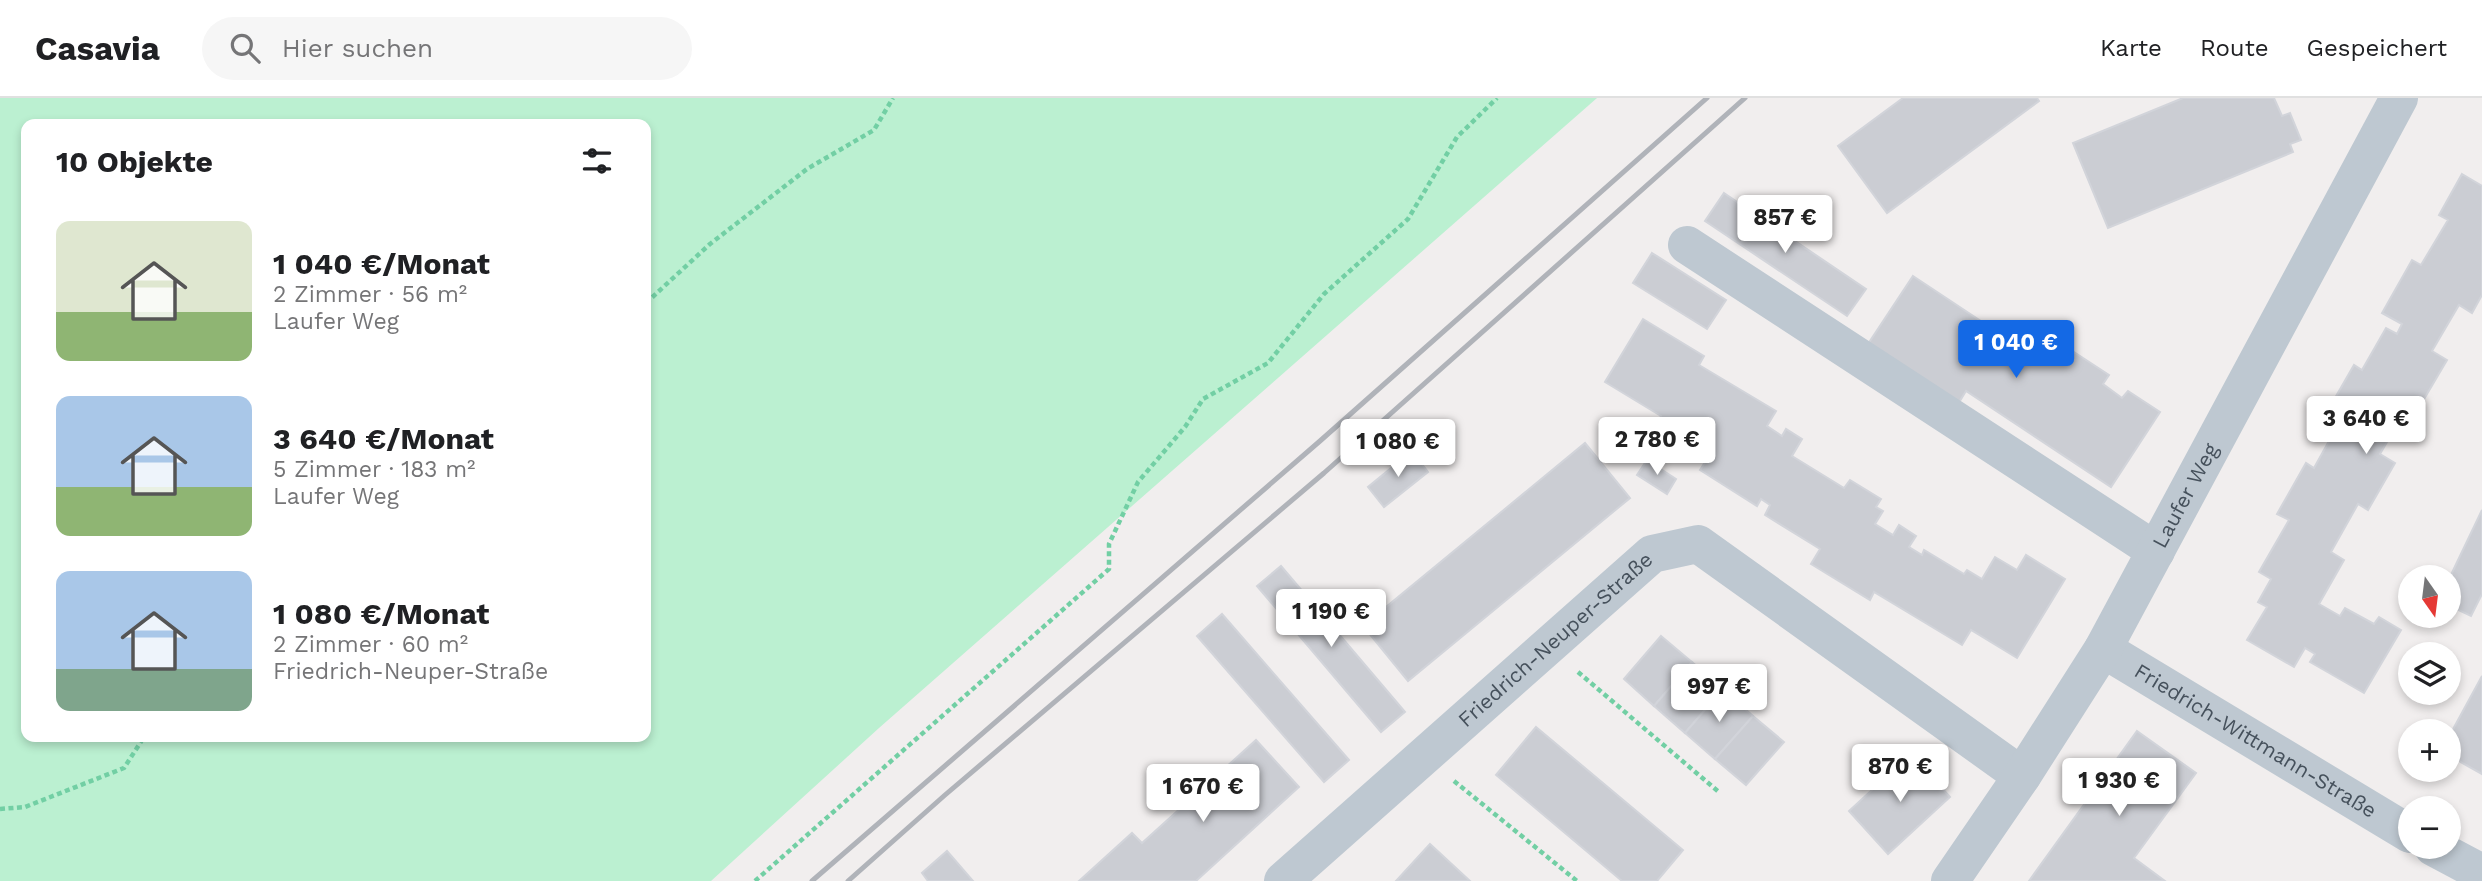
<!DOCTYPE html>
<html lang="de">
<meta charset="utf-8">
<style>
:root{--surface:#fff;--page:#f6f6f6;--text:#202124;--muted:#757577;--line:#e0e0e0;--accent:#1469e5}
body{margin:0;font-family:"Work Sans",sans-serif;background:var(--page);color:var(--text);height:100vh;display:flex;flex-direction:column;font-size:26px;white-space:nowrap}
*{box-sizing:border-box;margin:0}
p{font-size:23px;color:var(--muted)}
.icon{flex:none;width:38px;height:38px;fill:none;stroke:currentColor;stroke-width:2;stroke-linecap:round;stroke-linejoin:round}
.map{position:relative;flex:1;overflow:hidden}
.sheet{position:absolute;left:21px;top:21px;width:630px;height:623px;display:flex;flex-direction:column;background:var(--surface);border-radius:14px;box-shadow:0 4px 10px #0003}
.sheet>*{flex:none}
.needle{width:46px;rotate:166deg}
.controls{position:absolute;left:2398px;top:467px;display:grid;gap:14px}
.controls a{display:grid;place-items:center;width:63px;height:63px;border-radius:50%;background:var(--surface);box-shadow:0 4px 10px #0003;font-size:35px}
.price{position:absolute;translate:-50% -60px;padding:0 16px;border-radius:7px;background:#fff;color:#222;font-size:23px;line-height:46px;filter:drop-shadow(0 2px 4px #0008)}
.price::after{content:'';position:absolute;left:50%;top:42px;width:21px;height:16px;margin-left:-10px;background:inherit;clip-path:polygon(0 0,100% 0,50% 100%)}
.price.on{background:var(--accent);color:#fff}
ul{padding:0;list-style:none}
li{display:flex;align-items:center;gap:21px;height:175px;padding:0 35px}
li span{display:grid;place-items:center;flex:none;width:196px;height:140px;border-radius:14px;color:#555}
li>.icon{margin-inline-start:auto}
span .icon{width:84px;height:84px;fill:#fffc;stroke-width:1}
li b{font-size:30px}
h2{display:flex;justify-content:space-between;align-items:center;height:84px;padding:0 35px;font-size:30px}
header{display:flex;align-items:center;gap:42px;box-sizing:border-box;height:98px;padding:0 35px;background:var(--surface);border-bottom:2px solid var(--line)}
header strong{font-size:33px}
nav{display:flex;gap:38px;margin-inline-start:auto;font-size:24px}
.search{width:490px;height:63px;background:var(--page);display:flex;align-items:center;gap:18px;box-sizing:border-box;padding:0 24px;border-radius:38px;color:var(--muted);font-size:26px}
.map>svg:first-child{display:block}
</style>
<header>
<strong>Casavia</strong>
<div class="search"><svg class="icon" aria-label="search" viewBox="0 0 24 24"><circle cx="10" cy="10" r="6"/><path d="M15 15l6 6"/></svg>Hier suchen</div>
<nav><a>Karte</a><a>Route</a><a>Gespeichert</a></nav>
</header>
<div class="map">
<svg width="2482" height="783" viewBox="0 0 2482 783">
<rect width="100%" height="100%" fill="#f1eeee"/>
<path fill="#bbf0d1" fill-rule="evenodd" d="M0 0H1597L879 630 711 783H0ZM26 26H646V639H26Z"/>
<g fill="#cbcdd3" stroke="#d2d4da" stroke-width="2">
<polygon points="1903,0 2037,0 2039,3 1887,115 1838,48"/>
<polygon points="2183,0 2274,0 2282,18 2290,15 2301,42 2290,46 2293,54 2108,130 2073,45"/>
<polygon points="2462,76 2482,88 2482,197 2472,215 2459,207 2432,253 2447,262 2420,308 2411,303 2380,356 2395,365 2368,412 2358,406 2331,454 2344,462 2319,506 2340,518 2345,510 2374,526 2379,519 2401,532 2364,595 2310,564 2315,556 2305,550 2294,569 2247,542 2267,509 2258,504 2271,481 2259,474 2289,422 2277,416 2306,365 2314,370 2335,332 2348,339 2353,329 2327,314 2354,267 2362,272 2386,230 2397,236 2402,226 2382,215 2412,162 2421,167 2448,122 2439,117"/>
<polygon points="1724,95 1866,191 1847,218 1705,123"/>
<polygon points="1652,155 1726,202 1707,231 1633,185"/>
<polygon points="1913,178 1999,235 2007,224 2067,264 2074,254 2109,277 2103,286 2122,300 2128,293 2160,314 2111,389 1966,293 1958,306 1868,246"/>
<polygon points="1643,221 1704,258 1699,267 1776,313 1767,328 1782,338 1786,331 1802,341 1792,358 1844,390 1850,382 1881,401 1876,409 1883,413 1875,426 1893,437 1899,427 1916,438 1909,449 1922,457 1924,452 1964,476 1967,472 1982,481 1995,459 2017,472 2026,457 2065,481 2017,560 1971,532 1962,547 1874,494 1870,502 1811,466 1820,451 1765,417 1770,407 1761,401 1757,408 1700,372 1707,361 1655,328 1661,318 1605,284"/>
<polygon points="1585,345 1630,400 1408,583 1363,528"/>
<polygon points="1412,353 1428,374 1384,409 1368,389"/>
<polygon points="1647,362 1676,381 1667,396 1637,377"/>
<polygon points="2482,412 2482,496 2471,518 2448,507 2448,483"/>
<polygon points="1281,468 1405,614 1381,634 1257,488"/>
<polygon points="1222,516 1349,662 1324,684 1197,538"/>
<polygon points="1661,538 1692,564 1654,608 1624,581"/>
<polygon points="1692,564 1723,591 1685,635 1654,608"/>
<polygon points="2482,578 2482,676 2448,657 2448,634 2441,634 2444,628 2452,633"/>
<polygon points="1723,591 1753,618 1715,661 1685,635"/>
<polygon points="1753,618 1784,644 1746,687 1715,661"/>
<polygon points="1536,629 1683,752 1657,783 1622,783 1496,677"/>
<polygon points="2137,633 2196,675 2134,760 2165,783 2029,783"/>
<polygon points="1256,642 1299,689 1196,783 1079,783 1132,735 1142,745"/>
<polygon points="1911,656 1950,699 1888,756 1849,713"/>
<polygon points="1430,746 1470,783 1396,783"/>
<polygon points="947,753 973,783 928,783 922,775"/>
</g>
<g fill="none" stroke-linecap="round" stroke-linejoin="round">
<g stroke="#72cfa4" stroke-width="4.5" stroke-dasharray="5 3.5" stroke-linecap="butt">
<polyline points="646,205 710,146 807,71 874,32 893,0"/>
<polyline points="1578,574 1720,695"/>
<polyline points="1454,683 1577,783"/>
<polyline points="0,711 25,709 124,670 144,639"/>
<polyline points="755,783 1109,471 1109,446 1138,384 1185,329 1203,301 1268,265 1324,196 1408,121 1457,39 1497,0"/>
</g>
<g stroke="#bec8d1" stroke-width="38">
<polyline points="1687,147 2156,453"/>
<path id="s1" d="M2103 551 2410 736"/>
<polyline points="2433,749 2482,775"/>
<path id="s2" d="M1283 783 1652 456 1698 446 2022 678"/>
<path id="s3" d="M1950 783 2022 678 2103 551 2399 0"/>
</g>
<g stroke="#b0b3b9" stroke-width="5">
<polyline points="812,783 1320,343 1707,0"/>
<polyline points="848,783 945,697 1324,375 1745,0"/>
</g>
</g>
<g text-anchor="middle" stroke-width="5" stroke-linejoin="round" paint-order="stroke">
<g font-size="21" fill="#46515c" stroke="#fff">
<text dy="7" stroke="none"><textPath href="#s3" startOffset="452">Laufer Weg</textPath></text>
<text dy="7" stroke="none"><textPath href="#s2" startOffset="364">Friedrich-Neuper-Straße</textPath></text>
<text dy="7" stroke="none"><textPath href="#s1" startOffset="178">Friedrich-Wittmann-Straße</textPath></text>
</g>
</g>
</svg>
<div class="controls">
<a><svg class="needle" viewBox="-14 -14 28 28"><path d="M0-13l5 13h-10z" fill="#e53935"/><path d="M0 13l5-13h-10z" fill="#757577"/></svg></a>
<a><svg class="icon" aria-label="layers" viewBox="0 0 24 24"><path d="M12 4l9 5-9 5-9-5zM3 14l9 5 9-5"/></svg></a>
<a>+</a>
<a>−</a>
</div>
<b class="price" style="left:1785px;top:157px">857 €</b>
<b class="price on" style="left:2016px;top:282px">1 040 €</b>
<b class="price" style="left:2366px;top:358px">3 640 €</b>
<b class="price" style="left:1657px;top:379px">2 780 €</b>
<b class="price" style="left:1398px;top:381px">1 080 €</b>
<b class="price" style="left:1331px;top:551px">1 190 €</b>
<b class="price" style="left:1719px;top:626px">997 €</b>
<b class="price" style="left:1900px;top:706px">870 €</b>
<b class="price" style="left:2119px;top:720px">1 930 €</b>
<b class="price" style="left:1203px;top:726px">1 670 €</b>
<section class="sheet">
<h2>10 Objekte<svg class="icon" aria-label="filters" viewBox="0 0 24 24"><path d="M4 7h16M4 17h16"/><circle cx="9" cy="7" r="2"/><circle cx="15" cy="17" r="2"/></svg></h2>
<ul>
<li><span style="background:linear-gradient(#dfe7d0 65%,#8fb573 0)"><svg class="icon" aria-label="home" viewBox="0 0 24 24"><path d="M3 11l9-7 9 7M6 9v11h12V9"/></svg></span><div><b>1 040 €/Monat</b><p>2 Zimmer · 56 m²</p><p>Laufer Weg</p></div></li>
<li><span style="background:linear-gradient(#a9c7e8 65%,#8fb573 0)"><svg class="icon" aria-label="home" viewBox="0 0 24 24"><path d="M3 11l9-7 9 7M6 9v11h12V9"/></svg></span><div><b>3 640 €/Monat</b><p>5 Zimmer · 183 m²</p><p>Laufer Weg</p></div></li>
<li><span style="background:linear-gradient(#a9c7e8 70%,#7fa58c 0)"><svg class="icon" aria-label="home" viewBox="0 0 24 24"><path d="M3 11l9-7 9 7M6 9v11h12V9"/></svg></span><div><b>1 080 €/Monat</b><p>2 Zimmer · 60 m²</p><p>Friedrich-Neuper-Straße</p></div></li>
</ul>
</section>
</div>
